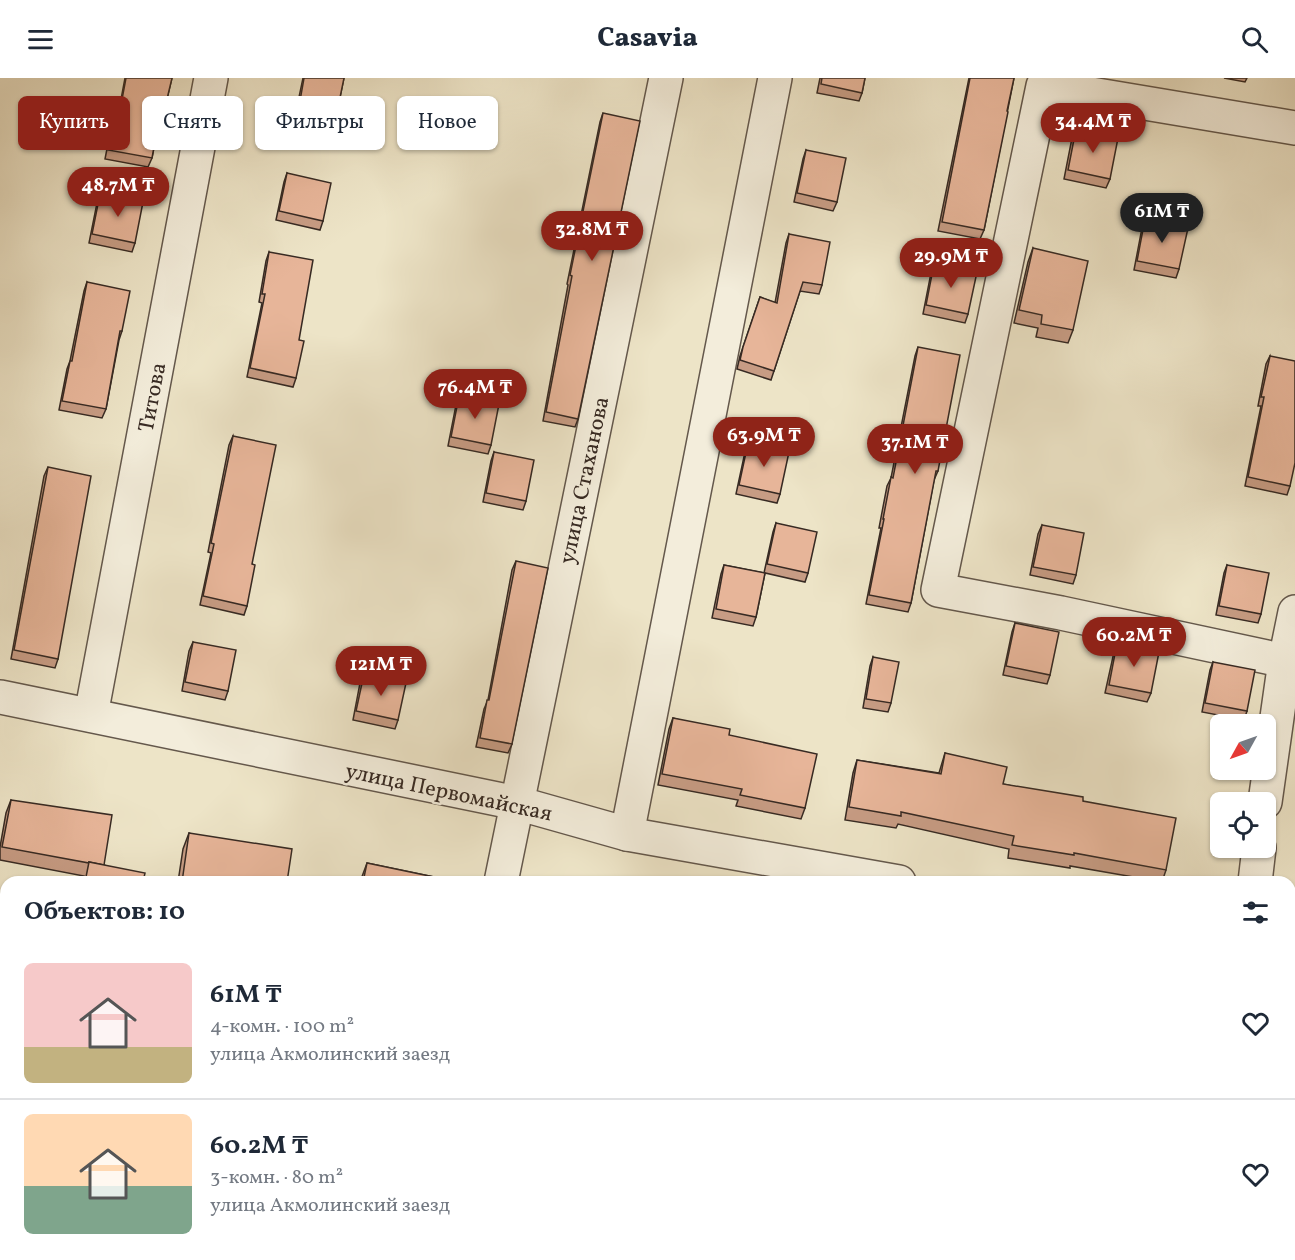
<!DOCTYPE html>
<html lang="ru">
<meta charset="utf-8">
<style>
:root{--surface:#fff;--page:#f6f6f7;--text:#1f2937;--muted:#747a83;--line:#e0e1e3;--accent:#8f2418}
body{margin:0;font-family:Vollkorn,serif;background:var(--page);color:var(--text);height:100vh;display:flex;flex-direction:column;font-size:22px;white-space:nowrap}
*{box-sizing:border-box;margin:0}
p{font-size:20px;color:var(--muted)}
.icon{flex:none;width:33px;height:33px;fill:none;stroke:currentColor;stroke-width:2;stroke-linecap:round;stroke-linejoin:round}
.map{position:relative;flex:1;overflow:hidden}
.details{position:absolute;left:0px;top:798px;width:1296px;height:384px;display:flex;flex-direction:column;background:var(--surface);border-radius:18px 18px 0 0;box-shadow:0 2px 4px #0004}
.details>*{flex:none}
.hud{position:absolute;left:18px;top:18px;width:600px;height:54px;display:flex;gap:12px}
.needle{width:39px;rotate:230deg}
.controls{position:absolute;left:1210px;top:636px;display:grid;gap:12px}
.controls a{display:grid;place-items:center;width:66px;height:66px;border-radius:9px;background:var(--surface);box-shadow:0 2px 4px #0004;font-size:30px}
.price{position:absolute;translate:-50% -51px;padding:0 14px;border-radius:21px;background:var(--accent);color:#fff;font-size:20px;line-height:39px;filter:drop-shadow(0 2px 3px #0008)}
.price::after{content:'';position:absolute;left:50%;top:36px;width:18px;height:14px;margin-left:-9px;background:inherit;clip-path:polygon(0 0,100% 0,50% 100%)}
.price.current{background:#222;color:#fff}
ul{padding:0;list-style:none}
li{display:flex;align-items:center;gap:18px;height:150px;padding:0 24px}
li+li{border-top:2px solid var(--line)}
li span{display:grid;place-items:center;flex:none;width:168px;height:120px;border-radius:9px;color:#555}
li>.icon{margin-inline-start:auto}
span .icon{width:72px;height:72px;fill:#fffc;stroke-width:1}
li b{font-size:26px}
h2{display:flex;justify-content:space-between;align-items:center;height:72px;padding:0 24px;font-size:26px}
.tag{padding:0 21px;border-radius:9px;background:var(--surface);box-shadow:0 2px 4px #0004;font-size:21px;line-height:54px}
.tag.current{background:var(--accent);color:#fff}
header{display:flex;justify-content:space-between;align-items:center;height:78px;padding:0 24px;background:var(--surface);font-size:27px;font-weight:800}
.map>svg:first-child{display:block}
</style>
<header><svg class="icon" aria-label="menu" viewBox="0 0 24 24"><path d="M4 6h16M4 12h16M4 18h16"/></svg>Casavia<svg class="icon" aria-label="search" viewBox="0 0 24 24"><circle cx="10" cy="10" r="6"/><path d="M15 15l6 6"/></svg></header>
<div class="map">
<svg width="1295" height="1182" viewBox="0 0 1295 1182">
<rect width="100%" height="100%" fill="#ede4c7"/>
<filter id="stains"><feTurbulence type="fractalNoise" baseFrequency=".00333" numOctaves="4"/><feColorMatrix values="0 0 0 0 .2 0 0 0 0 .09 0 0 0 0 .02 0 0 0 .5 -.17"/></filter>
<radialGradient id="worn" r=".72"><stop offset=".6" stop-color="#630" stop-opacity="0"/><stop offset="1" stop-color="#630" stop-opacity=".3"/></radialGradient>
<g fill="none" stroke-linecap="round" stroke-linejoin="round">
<g stroke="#64584c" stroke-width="36">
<g id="minor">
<polyline points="1285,583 1061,535 938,512 1043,8 1295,50"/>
<polyline points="0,619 517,725 627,756 899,804"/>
<polyline points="91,637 211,0"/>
<polyline points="1265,724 1285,583 1295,534"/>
<polyline points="627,756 775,0"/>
<polyline points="501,804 666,0"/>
<polyline points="1255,804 1259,770"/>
<polyline points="1290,873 1295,874"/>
<polyline points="167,1176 207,1182"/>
<polyline points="111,1182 116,1178 125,1176"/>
<polyline points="428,1182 429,1176"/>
<polyline points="1174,1182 1176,1176"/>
</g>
</g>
<use href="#minor" stroke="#f3eddb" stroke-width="33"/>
</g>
<g fill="#c79c84" stroke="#372a23" stroke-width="1.5">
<polygon points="125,0 172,0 167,21 164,30 162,29 152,80 148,89 105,81 113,40 116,31 119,32"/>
<polygon points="303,0 344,0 336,39 333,48 294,43"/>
<polygon points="820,0 865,0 862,15 859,23 817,15"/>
<polygon points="969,0 1014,0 984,152 980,161 938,153"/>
<polygon points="1224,0 1247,0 1245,4"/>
<polygon points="603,35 578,341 575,349 543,343 568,207 567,206 600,44"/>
<polygon points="1076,51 1110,101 1106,110 1064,101 1072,60"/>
<polygon points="806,72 837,124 833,133 794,124 803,81"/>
<polygon points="287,95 323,143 320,152 276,142 284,104"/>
<polygon points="100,116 135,165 132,174 89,165 97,125"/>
<polygon points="1145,141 1179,191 1176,200 1134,192 1142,150"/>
<polygon points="789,156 822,207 819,216 800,213 771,302 737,291 740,278 760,219 775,225 786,165"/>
<polygon points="1033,170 1073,252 1068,265 1036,259 1038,250 1014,245 1028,184"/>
<polygon points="269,174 299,262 296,300 293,309 247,299 262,225 259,224 266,183"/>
<polygon points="934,186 968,236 965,245 923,236 931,195"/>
<polygon points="87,204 122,253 119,262 106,331 102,340 59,332 67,291 70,283 84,213"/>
<polygon points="918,269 938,393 934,402 911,525 908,534 866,526 881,450 879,450 887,408 891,400 915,278"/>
<polygon points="1270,278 1290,408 1287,417 1245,408 1261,328 1258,328 1266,286"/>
<polygon points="459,318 491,367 488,376 448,368 456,327"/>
<polygon points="233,358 252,486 247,528 244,537 200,527 211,475 208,474 229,367"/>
<polygon points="748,365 780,416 777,425 736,416 745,374"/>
<polygon points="494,374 526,423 523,432 483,424 491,383"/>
<polygon points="48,389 58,581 55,590 11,581 44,398"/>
<polygon points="776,445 808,495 805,504 765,495 756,539 753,548 712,540 721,496 724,487 764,495 773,454"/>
<polygon points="1042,447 1076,497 1073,506 1030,497 1038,456"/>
<polygon points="516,483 512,666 508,675 476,669 484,631 488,622 512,492"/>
<polygon points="1227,487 1261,536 1258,545 1216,537 1224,495"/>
<polygon points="1015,545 1050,597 1047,606 1003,597 1012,554"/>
<polygon points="193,564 228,613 225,622 182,613 189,573"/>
<polygon points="1117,565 1151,615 1147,624 1105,615 1114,574"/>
<polygon points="873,579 891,625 888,634 863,630 870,588"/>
<polygon points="1213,584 1247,633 1244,642 1202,634 1210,592"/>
<polygon points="364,596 398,642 395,651 353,642 360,605"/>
<polygon points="673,640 729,657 805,730 801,741 736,728 738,722 658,707 669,651"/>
<polygon points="945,675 1003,706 1083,723 1166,792 1162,804 1070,788 1070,790 1008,780 1009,771 898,746 896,750 845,742 853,695 857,682 939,695"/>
<polygon points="11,722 104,787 143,804 82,804 84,798 0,782 0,769 6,735"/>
<polygon points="189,755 287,804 178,804 183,771"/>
<polygon points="367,785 458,804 360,804"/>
<polygon points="1295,935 1295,984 1290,984 1290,957 1293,941"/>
<polygon points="363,1176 400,1176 398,1182 390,1182"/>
</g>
<polygon fill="#a27f6b" stroke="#372a23" stroke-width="1.5" points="298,34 336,39 333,48 294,43"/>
<g fill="#e7b599" stroke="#372a23" stroke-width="1.5">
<polygon points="126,0 172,0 167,21 163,20 152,80 108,72 116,31 120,32"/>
<polygon points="304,0 344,0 336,39 298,34"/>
<polygon points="822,0 865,0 862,15 821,6"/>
<polygon points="970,0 1014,0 1007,33 1008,34 984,152 942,144"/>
<polygon points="603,35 640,43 578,341 546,334 572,198 570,197"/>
<polygon points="1076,51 1118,60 1110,101 1068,92"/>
<polygon points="806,72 846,80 837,124 797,115"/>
<polygon points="287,95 331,105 323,143 279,133"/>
<polygon points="100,116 143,124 135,165 92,156"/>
<polygon points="1145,141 1188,150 1179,191 1137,183"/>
<polygon points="789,156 830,164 822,207 803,204 774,293 740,282 743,269 760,219 777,225"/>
<polygon points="1033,170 1088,183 1073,252 1041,246 1042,237 1019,232"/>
<polygon points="269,174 313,182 299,262 304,263 296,300 250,290 265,216 262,216"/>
<polygon points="934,186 977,194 968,236 926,227"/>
<polygon points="87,204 130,213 122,253 120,253 106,331 62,323 70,283 72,283"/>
<polygon points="918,269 960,277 938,393 936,393 911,525 869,517 884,441 883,441 891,399 893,400"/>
<polygon points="1270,278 1295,283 1295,385 1290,408 1248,399 1264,319 1261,319"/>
<polygon points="459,318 499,326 491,367 451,359"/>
<polygon points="233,358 276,367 252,486 255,487 247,528 203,518 214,466 211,465"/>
<polygon points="748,365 789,374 780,416 739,407"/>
<polygon points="494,374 534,382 526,423 486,415"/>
<polygon points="48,389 91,398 58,581 14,572"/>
<polygon points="776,445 817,454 808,495 767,486"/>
<polygon points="1042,447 1084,455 1076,497 1033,489"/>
<polygon points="516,483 548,490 512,666 480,660 487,622 489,622"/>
<polygon points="724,487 765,495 756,539 716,531"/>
<polygon points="1227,487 1269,495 1261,536 1219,528"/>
<polygon points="1015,545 1059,554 1050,597 1006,588"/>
<polygon points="193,564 236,572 228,613 185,604"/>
<polygon points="1117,565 1159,574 1151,615 1109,607"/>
<polygon points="873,579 899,584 891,625 866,621"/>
<polygon points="1213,584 1255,592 1247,633 1205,625"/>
<polygon points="364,596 406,605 398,642 356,633"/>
<polygon points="673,640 730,651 729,657 817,676 805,730 740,717 742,711 662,696"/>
<polygon points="945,675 1007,689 1003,706 1083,719 1083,723 1176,740 1166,792 1074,775 1074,777 1012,767 1014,758 901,734 901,738 849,729 857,682 941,696"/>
<polygon points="11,722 112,737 104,787 89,784 89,785 2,769"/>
<polygon points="189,755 292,771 287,804 182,804"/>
<polygon points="89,784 145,795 143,804 85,804"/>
<polygon points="367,785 458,804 363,804"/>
<polygon points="1295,938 1295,975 1290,974 1290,967"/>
<polygon points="1290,1066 1295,1067 1295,1182 1252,1182 1253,1176 1290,1176"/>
<polygon points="750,1176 948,1176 955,1177 954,1182 749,1182"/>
<polygon points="1096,1176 1139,1176 1138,1182 1095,1182"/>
<polygon points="631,1178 647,1182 630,1182"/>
</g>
<g text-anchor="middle" stroke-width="5" stroke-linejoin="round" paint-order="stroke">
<g font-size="22" fill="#372a23" stroke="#f3eddb">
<text transform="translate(151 319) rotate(-79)" y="8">Титова</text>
<text transform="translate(583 402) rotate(-78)" y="8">улица Стаханова</text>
<text transform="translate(449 713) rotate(12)" y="8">улица Первомайская</text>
</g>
</g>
<rect width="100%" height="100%" filter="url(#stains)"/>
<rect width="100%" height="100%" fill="url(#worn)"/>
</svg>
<div class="controls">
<a><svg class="needle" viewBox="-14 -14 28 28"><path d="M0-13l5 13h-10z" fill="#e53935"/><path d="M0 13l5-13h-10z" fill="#747a83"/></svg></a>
<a><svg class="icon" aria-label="locate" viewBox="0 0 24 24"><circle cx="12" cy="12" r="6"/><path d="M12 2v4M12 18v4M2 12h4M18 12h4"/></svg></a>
</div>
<b class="price" style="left:1093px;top:76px">34.4M ₸</b>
<b class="price" style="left:118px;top:140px">48.7M ₸</b>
<b class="price current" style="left:1162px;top:166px">61M ₸</b>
<b class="price" style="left:592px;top:184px">32.8M ₸</b>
<b class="price" style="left:951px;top:211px">29.9M ₸</b>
<b class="price" style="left:475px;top:342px">76.4M ₸</b>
<b class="price" style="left:764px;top:390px">63.9M ₸</b>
<b class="price" style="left:915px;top:397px">37.1M ₸</b>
<b class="price" style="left:1134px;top:590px">60.2M ₸</b>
<b class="price" style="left:381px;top:619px">121M ₸</b>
<div class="hud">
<a class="tag current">Купить</a>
<a class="tag">Снять</a>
<a class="tag">Фильтры</a>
<a class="tag">Новое</a>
</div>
<section class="details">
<h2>Объектов: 10<svg class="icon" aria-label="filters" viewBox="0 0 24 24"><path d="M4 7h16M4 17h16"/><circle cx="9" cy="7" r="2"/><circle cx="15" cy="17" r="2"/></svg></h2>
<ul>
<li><span style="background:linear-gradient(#f6c9c9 70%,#c2b280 0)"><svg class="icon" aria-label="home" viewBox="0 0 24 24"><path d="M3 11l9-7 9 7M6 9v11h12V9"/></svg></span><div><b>61M ₸</b><p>4-комн. · 100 m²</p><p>улица Акмолинский заезд</p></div><svg class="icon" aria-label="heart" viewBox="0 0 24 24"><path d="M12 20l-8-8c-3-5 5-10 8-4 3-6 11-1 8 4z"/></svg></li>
<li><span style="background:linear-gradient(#ffd9b3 60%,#7fa58c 0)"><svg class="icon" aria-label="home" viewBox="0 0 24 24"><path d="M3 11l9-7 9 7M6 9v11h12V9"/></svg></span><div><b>60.2M ₸</b><p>3-комн. · 80 m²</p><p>улица Акмолинский заезд</p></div><svg class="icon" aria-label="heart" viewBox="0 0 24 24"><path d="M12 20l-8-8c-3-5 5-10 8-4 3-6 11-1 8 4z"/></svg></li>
</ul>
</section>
</div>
